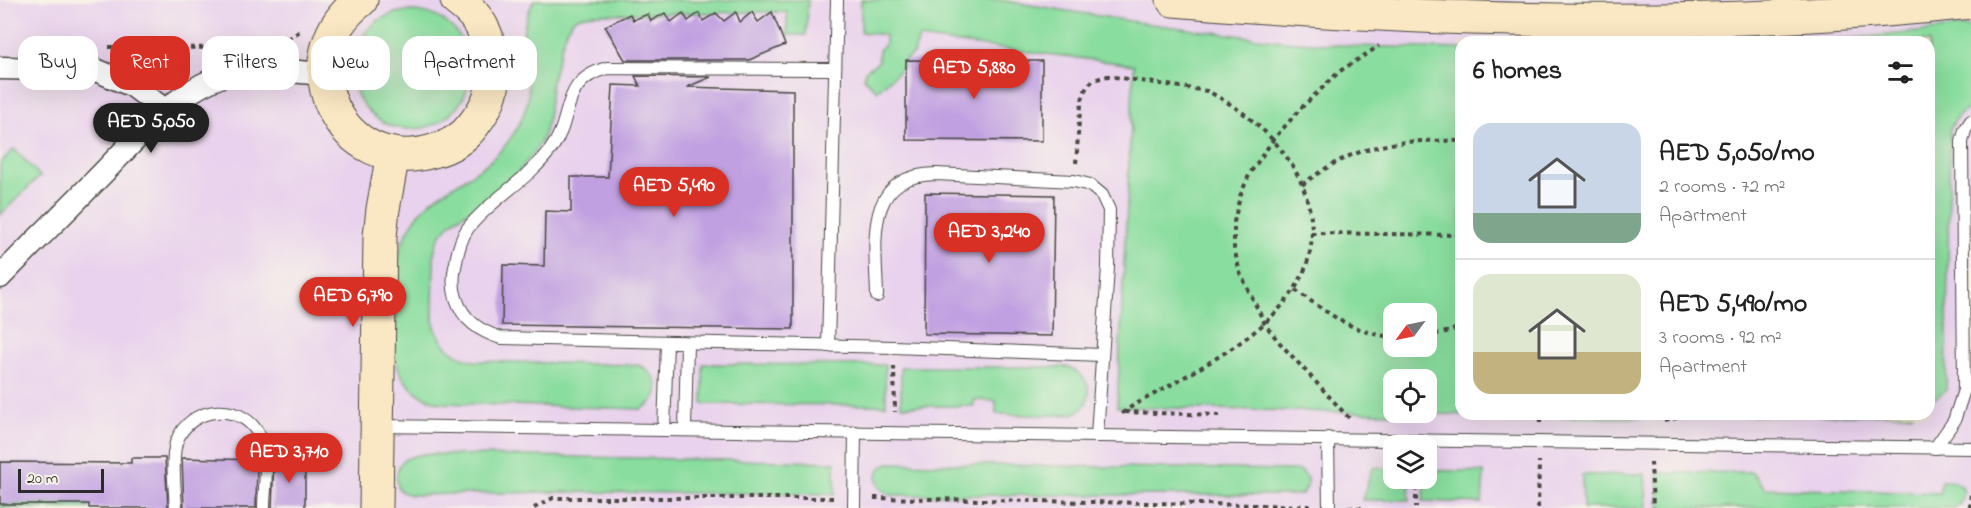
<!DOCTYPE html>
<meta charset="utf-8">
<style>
:root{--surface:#fff;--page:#f6f6f6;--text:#222;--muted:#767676;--line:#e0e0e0;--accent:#d93025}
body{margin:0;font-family:"Indie Flower",sans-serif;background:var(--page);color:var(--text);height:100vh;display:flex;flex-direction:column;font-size:22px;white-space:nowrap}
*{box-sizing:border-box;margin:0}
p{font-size:20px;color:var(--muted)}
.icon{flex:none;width:33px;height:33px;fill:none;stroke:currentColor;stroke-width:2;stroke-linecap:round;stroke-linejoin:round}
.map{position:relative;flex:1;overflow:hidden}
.sheet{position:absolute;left:1455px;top:36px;width:480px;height:384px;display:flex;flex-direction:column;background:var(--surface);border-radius:18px;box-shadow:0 6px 24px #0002}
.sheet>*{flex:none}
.banner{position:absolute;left:18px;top:36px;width:570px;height:54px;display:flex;gap:12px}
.needle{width:39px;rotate:237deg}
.controls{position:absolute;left:1383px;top:303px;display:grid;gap:12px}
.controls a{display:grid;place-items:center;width:54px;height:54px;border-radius:12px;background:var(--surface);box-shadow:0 6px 24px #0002;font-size:30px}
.scale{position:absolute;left:18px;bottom:15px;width:86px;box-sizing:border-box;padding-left:6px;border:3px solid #2b2b2b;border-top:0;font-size:16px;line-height:21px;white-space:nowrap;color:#2b2b2b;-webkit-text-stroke:4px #f7f3e8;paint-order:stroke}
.price{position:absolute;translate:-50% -51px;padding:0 14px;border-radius:21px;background:var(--accent);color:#fff;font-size:20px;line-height:39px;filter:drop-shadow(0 2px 3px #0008)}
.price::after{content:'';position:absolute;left:50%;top:36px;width:18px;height:14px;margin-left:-9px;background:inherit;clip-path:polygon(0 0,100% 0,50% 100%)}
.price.current{background:#222;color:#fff}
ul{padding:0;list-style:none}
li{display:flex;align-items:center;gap:18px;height:150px;padding:0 18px}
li+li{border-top:2px solid var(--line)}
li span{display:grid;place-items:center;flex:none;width:168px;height:120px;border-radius:18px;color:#555}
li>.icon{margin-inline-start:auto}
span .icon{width:72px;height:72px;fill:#fffc;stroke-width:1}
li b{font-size:26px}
h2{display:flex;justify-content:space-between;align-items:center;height:72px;padding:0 18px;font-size:26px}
.pill{padding:0 21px;border-radius:18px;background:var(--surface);box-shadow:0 6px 24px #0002;font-size:21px;line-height:54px}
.pill.current{background:var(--accent);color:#fff}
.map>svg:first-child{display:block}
</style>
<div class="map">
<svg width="1971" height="508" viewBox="0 0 1971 508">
<rect width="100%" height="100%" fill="#f7f3e8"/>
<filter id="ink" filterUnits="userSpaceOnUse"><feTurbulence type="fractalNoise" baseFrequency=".0167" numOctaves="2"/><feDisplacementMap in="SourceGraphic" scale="12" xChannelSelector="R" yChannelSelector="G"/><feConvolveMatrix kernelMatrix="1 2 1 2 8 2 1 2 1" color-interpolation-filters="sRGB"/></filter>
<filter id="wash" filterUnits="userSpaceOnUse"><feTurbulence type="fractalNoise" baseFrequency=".008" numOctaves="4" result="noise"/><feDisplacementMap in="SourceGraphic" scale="24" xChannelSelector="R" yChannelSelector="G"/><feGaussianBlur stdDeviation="1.35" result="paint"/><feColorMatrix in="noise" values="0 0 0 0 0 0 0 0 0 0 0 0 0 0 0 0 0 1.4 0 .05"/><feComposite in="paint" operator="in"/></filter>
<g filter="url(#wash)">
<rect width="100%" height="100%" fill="#ece6c9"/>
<path fill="#e9d2ed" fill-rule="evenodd" d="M0 0H1971V508H0ZM1461 42H1929V414H1461ZM1394 314H1426V346H1394ZM1394 380H1426V412H1394ZM1394 446H1426V478H1394Z"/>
<g fill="#89dd9e" stroke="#5a8464" stroke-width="1.5" fill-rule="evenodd">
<path d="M534 0H808L806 35H787V12L594 14C587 15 578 15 573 20 568 25 565 34 563 41 559 54 555 67 552 80 548 100 551 120 542 139 532 159 512 180 494 194 471 213 441 219 434 252L433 320C439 343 452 356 475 361L638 365C661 375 665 398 641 409L441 403C415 397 400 381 394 355 395 333 396 310 398 287 398 277 397 265 399 255 404 231 421 206 442 193 473 173 498 162 517 128 538 90 524 77 523 39 523 26 528 12 534 0Z"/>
<path d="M861 0H1000L1136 22 1281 41 1354 46 1461 49V414H1914L1606 418 1117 407 1134 65 919 38 914 53 905 60 900 70 877 91 864 78 865 71 878 62 879 50 885 44V35L861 32ZM1394 314H1426V346H1394ZM1394 380H1426V412H1394Z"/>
<circle cx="411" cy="70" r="59"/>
<polygon points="1971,26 1971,107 1957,117 1950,129 1946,390 1929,403 1929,42 1822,42"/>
<polygon points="14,149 40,176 0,215 0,163"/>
<polygon points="703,364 885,365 886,405 703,404"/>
<path d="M901 367H1069C1079 372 1088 379 1089 392 1089 400 1085 408 1077 412 1066 418 1012 414 996 414V401L974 400V406H901Z"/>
<path d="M424 454 835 462V494L552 492 412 495C409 494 405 494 402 492 393 485 396 466 404 460 410 457 418 455 424 454Z"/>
<path d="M888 463 1293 470 1301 471 1307 478V487L1302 494 1293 495H890C874 487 872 471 888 463Z"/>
<polygon points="1373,467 1393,469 1394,478 1410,479 1409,500 1362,500"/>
<polygon points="1427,470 1484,472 1482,503 1423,501"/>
<path d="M1752 472 1765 488 1940 493 1941 481C1946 481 1953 481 1957 483 1969 489 1963 502 1955 508H1660L1658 473Z"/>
<polygon points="1645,474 1647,508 1583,508 1582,475"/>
<rect x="0" y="504" width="89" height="4"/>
</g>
<g id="blocks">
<g fill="#c1a0e1">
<polygon points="736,12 740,22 752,12 758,22 772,12 785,45 749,60 625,60 605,26 630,14 633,20 648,14 651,21 665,13 671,22 683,13 688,21 699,13 703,21 716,13 724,21"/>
<polygon points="906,60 1042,61 1042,141 906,140"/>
<polygon points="635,76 711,77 687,87 793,90 793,329 502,325 503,265 544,266 545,211 571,212 571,177 608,177 613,85 640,86"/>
<polygon points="925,193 1054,195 1052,336 924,334"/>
<polygon points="131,458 165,458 168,508 89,508 89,504 0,504 0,462 131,463"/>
<polygon points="182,458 257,460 256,508 184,508"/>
<polygon points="274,460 305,460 305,508 272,508"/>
</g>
</g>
</g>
<g filter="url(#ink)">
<use href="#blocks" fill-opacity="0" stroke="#484743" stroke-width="1.5"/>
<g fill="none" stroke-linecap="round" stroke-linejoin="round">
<g stroke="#484743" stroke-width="14">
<g id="lane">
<path d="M835 69 607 68C558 82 575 117 551 149 528 180 492 198 468 228 461 238 458 250 456 262 453 274 452 286 456 298 463 320 479 331 501 338L893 347 1102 355"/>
<path d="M877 296C876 244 862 175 936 174L1074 181 1090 185 1102 195 1109 210 1108 267 1097 436"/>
<polyline points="828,346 837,0"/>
<polyline points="379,426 1971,448"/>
<polyline points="664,430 667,342"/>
<polyline points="685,430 687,343"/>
<polyline points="1328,438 1329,508"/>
<polyline points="1935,448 1954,421 1964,390 1962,142 1965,130 1971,121"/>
<path d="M176 508C175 490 171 460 176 443 189 404 245 400 261 439 270 459 264 487 264 508"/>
<polyline points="854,508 855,432"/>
</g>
</g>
<g stroke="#484743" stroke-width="25">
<g id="street">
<polyline points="0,68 96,70 133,86 166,111"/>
<path d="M0 277C32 244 65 212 97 179 139 137 183 79 246 70 265 67 302 73 324 74"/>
</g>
</g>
<g stroke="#484743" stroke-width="35">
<g id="secondary">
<path d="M361 0C283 59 341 179 433 151 449 147 464 138 474 124 484 111 493 95 493 79 493 46 485 19 457 0"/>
<path d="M1173 0C1439 22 1706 31 1971 2"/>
<polyline points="376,508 380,236 383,209 393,154"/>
</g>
</g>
<g stroke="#484743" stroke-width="4" stroke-dasharray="4.5 4.5" stroke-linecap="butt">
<polyline points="270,42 289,38 302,30"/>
<polyline points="109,47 221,48"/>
<path d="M1076 163C1078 145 1078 100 1087 87 1092 79 1100 78 1108 76L1207 91C1246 110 1289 147 1304 190 1341 293 1240 345 1167 387 1152 396 1133 404 1120 415"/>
<path d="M1302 185C1354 144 1397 139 1461 141"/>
<polyline points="1311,233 1461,235"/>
<path d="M1295 290C1329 313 1351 333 1394 337"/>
<polyline points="1426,336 1451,331 1461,326"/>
<polyline points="894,366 895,412"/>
<polyline points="1125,412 1220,415"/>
<polyline points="1349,418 1278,341 1265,324 1240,273 1234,248 1234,222 1240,196 1250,173 1273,140 1300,109 1340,71 1379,46"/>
<polyline points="1664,421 1692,414"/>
<polyline points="1540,423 1540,414"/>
<polyline points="1651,462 1653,508"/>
<polyline points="1416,478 1416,508"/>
<polyline points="874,498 1310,506"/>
<polyline points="1348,507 1362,508"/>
<polyline points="534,508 553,498 833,498"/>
<polyline points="1538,508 1539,461"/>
<polyline points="1970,508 1971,490"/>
</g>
<use href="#lane" stroke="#fff" stroke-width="12"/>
<use href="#street" stroke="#fff" stroke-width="22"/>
<use href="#secondary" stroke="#fae7c3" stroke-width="33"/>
</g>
</g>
</svg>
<div class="controls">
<a><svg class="needle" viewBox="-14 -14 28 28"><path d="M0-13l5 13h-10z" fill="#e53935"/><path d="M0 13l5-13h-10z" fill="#767676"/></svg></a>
<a><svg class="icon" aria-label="locate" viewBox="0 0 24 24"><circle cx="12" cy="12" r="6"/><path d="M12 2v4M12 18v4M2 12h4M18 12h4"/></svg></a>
<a><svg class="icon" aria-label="layers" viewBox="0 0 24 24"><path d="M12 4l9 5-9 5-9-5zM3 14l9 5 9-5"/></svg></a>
</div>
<div class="scale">20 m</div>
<b class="price" style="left:974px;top:100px">AED 5,880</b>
<b class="price current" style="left:151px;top:154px">AED 5,050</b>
<b class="price" style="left:674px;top:218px">AED 5,490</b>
<b class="price" style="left:989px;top:264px">AED 3,240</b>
<b class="price" style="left:353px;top:328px">AED 6,790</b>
<b class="price" style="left:289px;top:484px">AED 3,710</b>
<div class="banner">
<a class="pill">Buy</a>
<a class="pill current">Rent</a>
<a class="pill">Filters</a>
<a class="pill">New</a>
<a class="pill">Apartment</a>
</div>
<section class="sheet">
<h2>6 homes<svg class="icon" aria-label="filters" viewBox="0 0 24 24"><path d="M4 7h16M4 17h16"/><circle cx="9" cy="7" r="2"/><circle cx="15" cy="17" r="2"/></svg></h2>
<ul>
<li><span style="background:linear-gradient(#c9d6e8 75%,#7fa58c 0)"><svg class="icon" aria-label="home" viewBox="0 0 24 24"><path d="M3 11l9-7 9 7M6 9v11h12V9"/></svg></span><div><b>AED 5,050/mo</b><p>2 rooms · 72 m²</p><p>Apartment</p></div></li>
<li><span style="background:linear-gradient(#dfe7d0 65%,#c2b280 0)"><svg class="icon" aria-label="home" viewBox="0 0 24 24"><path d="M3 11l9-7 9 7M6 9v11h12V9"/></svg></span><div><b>AED 5,490/mo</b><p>3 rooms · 92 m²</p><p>Apartment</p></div></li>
</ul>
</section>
</div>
